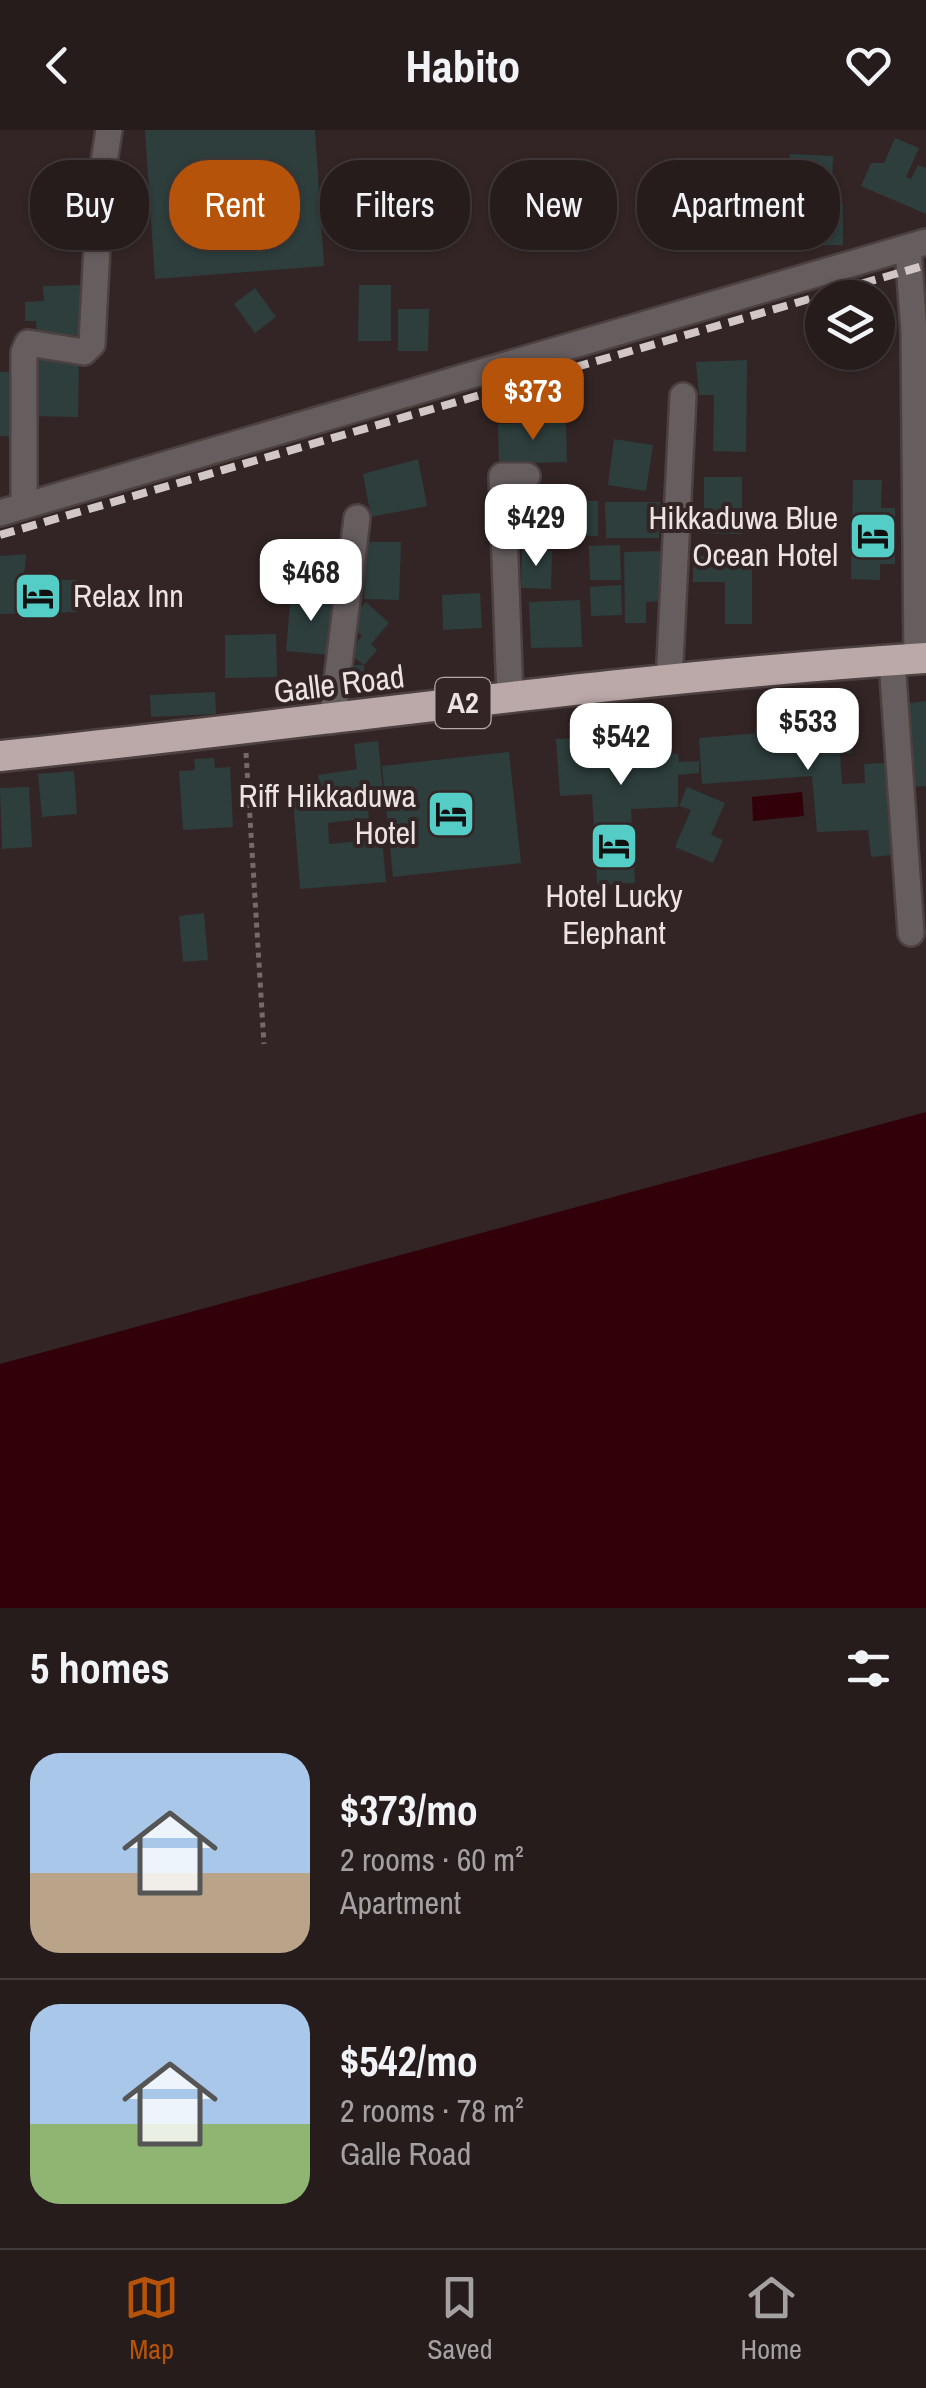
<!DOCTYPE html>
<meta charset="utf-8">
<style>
:root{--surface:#261c1c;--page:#2e2525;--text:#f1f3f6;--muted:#a4a1a3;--line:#423a3b;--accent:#b45309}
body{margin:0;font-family:"Archivo Narrow",sans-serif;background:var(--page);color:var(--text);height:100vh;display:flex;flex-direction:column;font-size:38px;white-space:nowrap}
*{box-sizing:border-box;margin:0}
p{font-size:32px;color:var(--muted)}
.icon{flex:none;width:55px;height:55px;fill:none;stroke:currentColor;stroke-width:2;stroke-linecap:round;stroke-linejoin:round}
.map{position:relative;height:1478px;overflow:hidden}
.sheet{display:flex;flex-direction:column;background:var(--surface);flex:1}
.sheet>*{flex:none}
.guide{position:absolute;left:30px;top:30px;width:868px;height:90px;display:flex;gap:20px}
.tools{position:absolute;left:805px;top:150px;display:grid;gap:20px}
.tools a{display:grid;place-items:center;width:90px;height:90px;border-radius:50%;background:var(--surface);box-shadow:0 2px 8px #0004,0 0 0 2px var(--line);font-size:50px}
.price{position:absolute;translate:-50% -85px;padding:0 22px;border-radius:20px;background:#fff;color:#222;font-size:32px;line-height:65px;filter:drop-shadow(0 2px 5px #0008)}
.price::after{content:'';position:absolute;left:50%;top:60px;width:30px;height:22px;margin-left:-15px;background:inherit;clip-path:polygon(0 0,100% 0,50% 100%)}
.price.current{background:var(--accent);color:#fff}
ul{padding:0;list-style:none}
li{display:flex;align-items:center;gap:30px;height:250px;padding:0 30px}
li+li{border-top:2px solid var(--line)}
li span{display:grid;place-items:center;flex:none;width:280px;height:200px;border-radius:30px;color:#555}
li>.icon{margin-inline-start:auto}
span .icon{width:120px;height:120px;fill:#fffc;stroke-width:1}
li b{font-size:42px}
h2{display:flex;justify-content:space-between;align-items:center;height:120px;padding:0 30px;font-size:42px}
.tag{padding:0 35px;border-radius:40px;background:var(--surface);box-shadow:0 2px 8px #0004,0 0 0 2px var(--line);font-size:35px;line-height:90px}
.tag.current{background:var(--accent);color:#fff}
header{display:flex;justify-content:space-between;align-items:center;height:130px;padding:0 30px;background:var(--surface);font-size:45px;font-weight:700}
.menu{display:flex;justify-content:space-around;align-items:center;height:140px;border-top:2px solid var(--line);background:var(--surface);font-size:28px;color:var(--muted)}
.menu a{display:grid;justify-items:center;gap:5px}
.menu .current{color:var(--accent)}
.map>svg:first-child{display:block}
</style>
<header><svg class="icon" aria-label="back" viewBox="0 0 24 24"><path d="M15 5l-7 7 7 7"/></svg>Habito<svg class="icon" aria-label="heart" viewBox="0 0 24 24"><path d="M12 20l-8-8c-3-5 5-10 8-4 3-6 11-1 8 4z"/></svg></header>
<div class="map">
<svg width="926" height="1478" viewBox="0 0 926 1478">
<rect width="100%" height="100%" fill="#332525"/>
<g fill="#310009">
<polygon points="802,662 804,686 753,691 752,667"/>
<polygon points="926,982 926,1478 0,1478 0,1234"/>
</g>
<g fill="#2d3e3d">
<polygon points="145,0 315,0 324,136 155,149"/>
<polygon points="895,8 919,18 906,47 911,49 918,35 926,38 926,84 861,56 871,33 884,33"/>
<polygon points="790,24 833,26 832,60 788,58"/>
<polygon points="795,74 843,74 843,115 795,116"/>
<polygon points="83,155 84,205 37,207 36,191 25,191 25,172 44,171 43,156"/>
<polygon points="359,155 391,155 391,211 358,211"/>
<polygon points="255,158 276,187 255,203 234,174"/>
<polygon points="398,179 429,179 428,221 398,221"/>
<polygon points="31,229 79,229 78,287 30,286"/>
<polygon points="747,230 746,322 713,321 714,265 699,265 696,232"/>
<polygon points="0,242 19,242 16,307 0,306"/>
<polygon points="566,292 567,332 499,334 498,294"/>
<polygon points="614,309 653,315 646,361 608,355"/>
<polygon points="418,329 427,376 371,387 363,344"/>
<polygon points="704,347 742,347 742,404 704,403"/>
<polygon points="853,350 882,350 881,378 895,378 895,434 880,434 880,450 851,449"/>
<polygon points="531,371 598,371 598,406 530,406"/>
<polygon points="605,372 660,372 659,408 606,408"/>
<polygon points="366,412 401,412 399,470 364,469"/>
<polygon points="620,415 621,450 590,450 589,416"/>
<polygon points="522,420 552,421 551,459 521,458"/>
<polygon points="665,421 666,471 646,472 646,493 625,493 624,422"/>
<polygon points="26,424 24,449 76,450 77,482 0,484 0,426"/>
<polygon points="693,426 752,426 752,494 725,494 725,452 693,452"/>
<polygon points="621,455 622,485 591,486 590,457"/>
<polygon points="291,463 336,468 330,525 286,521"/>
<polygon points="480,463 482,498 443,500 442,465"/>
<polygon points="580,470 582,517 531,518 529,472"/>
<polygon points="366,472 389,493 371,514 377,520 364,535 348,523 362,506 348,493"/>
<polygon points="276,504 277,547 225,548 225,505"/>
<polygon points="349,535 364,535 364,555 348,555"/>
<polygon points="215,562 216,584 151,587 150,565"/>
<polygon points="926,571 926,656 911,657 903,574"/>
<polygon points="850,584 852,623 840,624 842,654 865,653 864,634 885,633 893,725 871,727 868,700 817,702 812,646 702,654 699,608 784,601 783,589"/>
<polygon points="667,593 668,623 678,624 679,632 699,631 699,643 678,645 678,677 631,679 635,753 597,755 592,664 560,666 556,609 626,605 630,647 628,595"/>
<polygon points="378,611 383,660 365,662 369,688 328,693 329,714 382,709 386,752 300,759 293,668 320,665 318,645 357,639 354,614"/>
<polygon points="509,622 521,733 393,747 382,636"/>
<polygon points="214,628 215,638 230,637 233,697 183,700 179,641 195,640 194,629"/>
<polygon points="74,641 77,684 42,687 38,644"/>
<polygon points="29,657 32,717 2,719 0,658"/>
<polygon points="687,657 725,673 711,705 723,710 713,733 675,717 691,680 679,676"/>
<polygon points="204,783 208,830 183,832 179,786"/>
</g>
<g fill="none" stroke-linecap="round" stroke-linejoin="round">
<g stroke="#4d4040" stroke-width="30">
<g id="street">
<polyline points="908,118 914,202 917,528"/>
<polyline points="24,376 24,222 28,213 84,222 92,214 100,58 109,0"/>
<polyline points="0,383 926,112"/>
<polyline points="892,531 911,803"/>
<polyline points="669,552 683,266"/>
<polyline points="510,567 502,346 527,346"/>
<polyline points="332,591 357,388"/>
</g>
</g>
<g stroke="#4d4040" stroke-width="35">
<path id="highway" d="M0 626C308 594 616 548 926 528"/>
</g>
<polyline stroke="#766969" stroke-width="5" stroke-dasharray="5 5" stroke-linecap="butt" points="246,623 264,914"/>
<use href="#street" stroke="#665e5e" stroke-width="25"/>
<use href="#highway" stroke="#bba8a8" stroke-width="30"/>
<polyline stroke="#d1c7c7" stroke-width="8" stroke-dasharray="15 8" stroke-linecap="butt" points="0,405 926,135"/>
</g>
<defs>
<g id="hotel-square" transform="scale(2.5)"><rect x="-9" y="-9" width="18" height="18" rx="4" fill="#54cdc7" stroke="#332525"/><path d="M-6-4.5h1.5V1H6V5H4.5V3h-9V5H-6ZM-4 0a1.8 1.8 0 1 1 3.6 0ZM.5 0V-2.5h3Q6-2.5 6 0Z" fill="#111"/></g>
</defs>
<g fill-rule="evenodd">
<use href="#hotel-square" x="873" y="406"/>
<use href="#hotel-square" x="38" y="466"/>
<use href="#hotel-square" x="451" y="684"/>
<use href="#hotel-square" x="614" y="716"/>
</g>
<g text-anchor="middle" stroke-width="8" stroke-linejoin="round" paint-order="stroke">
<rect fill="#332525" stroke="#b5aaaa" stroke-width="2.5" x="435.5" y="548" width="55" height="50" rx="8"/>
<g font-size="30" font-weight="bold" fill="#ede3e3">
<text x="463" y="583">A2</text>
</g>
<g font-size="32" fill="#ede3e3" stroke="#332525" text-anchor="end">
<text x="838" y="399">Hikkaduwa Blue<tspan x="838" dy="37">Ocean Hotel</tspan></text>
<text x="73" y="477" text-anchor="start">Relax Inn</text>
<text x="416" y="677">Riff Hikkaduwa<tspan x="416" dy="37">Hotel</tspan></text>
<text x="614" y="777" text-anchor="middle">Hotel Lucky<tspan x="614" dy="37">Elephant</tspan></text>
</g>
<g font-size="32" fill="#ede3e3" stroke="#332525">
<text transform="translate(339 554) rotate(-7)" y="11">Galle Road</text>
</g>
</g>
</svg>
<div class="tools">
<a><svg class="icon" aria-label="layers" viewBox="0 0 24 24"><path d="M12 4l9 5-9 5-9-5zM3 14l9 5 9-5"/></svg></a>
</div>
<b class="price current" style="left:533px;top:313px">$373</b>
<b class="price" style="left:536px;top:439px">$429</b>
<b class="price" style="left:311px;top:494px">$468</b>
<b class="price" style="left:808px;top:643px">$533</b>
<b class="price" style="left:621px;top:658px">$542</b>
<div class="guide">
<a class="tag">Buy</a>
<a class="tag current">Rent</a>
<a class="tag">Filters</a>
<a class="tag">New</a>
<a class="tag">Apartment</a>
</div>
</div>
<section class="sheet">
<h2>5 homes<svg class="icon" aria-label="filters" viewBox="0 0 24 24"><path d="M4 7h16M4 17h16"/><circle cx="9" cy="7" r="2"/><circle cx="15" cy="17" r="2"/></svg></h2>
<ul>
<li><span style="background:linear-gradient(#a9c7e8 60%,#b9a48a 0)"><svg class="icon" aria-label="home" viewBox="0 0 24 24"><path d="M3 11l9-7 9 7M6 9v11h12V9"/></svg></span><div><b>$373/mo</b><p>2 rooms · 60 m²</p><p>Apartment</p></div></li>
<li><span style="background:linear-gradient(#a9c7e8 60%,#8fb573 0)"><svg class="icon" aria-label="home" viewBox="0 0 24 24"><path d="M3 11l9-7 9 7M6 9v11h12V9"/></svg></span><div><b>$542/mo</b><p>2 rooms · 78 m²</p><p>Galle Road</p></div></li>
</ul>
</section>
<nav class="menu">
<a class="current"><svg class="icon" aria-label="map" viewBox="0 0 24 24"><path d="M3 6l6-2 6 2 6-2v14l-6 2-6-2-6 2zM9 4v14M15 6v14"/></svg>Map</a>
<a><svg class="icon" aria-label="saved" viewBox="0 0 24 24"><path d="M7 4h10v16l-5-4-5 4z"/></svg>Saved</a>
<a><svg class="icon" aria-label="home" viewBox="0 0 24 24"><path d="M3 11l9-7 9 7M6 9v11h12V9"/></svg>Home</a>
</nav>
